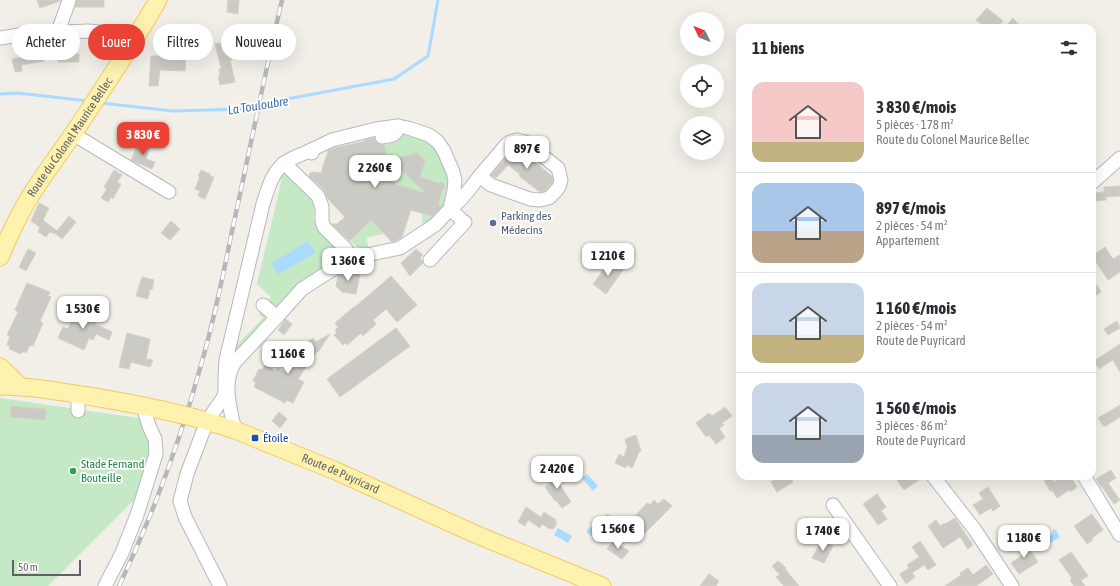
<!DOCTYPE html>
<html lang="fr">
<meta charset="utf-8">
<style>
:root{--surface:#fff;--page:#f7f7f7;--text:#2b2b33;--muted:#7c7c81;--line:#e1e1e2;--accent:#ea4335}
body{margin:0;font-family:"Asap Condensed",sans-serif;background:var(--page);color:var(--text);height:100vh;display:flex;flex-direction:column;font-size:15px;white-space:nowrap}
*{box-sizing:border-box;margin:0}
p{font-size:13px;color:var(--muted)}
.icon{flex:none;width:22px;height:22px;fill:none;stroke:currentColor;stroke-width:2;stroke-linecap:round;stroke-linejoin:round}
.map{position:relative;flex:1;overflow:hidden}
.details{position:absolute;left:736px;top:24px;width:360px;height:456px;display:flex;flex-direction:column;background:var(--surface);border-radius:12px;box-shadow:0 4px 16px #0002}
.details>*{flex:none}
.hud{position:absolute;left:12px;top:24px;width:380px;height:36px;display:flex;gap:8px}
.needle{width:26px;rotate:313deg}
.tools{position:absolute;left:680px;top:12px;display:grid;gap:8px}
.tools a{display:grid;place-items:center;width:44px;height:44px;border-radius:50%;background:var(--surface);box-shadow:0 4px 16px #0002;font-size:20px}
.scale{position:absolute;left:12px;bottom:10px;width:69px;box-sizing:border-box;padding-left:4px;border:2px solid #5f6368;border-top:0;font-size:11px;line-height:14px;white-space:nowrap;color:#5f6368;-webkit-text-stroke:3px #fff;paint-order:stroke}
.price{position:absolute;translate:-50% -34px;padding:0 9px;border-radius:8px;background:#fff;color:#222;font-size:13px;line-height:26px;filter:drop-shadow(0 1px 2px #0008)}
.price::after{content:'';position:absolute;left:50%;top:24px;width:12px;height:9px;margin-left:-6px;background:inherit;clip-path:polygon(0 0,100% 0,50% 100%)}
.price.selected{background:var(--accent);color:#fff}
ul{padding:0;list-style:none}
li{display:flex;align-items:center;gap:12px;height:100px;padding:0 16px}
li+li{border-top:1px solid var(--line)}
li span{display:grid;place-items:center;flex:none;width:112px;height:80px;border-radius:12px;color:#555}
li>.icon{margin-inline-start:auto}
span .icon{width:48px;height:48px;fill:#fffc;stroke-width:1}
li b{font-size:17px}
h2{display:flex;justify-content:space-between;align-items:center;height:48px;padding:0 16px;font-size:17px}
.tag{padding:0 14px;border-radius:18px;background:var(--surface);box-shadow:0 4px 16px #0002;font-size:14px;line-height:36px}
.tag.selected{background:var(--accent);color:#fff}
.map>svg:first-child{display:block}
</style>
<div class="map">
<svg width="1120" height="586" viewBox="0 0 1120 586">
<rect width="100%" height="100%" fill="#f1efe8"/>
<g fill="#c5e8c5">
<path d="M406 130 416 132 432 141 442 151 450 173 452 184 448 205 443 215 431 224 424 226 422 220 423 213 435 217 440 198 439 197C441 193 445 191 445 186L443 183 432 181 429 194 397 185 392 180 383 141 394 139Z"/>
<polygon points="281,172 287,172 313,196 315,205 313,218 315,222 341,249 344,256 342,260 278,310 266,303 271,297 257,284 282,179 278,175"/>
<polygon points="371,220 383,233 381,235 376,235 367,238 368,247 360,249 350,241"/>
<polygon points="263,309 270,316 266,319 232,355 232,345 237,345 263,318 259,314"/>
<polygon points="0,398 145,419 153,447 140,494 48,586 0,586"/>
</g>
<g fill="#aadaff">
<polygon points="308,241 315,253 278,274 272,263"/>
<polygon points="587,474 598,486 593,491 582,478"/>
<polygon points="597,523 599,525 600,533 606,534 602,543 587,533 587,530"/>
<polygon points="558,528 572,536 568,543 554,535"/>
<polygon points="1055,529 1060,537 1047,545 1043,540 1053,533 1052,531"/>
</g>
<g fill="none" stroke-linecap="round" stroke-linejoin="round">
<g stroke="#aadaff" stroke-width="3">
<polyline points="0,94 18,93 88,101"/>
<polyline points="101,103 173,111 244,109 287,99 394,79 428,56 438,0"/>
</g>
</g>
<g fill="#cccac5" stroke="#d6d1c6">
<polygon points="37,0 60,0 60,1 40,8"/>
<polygon points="77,0 104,0 104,7 75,7"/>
<polygon points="228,0 239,0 238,14 227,12"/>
<polygon points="987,8 1003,21 997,28 986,28 976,20"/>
<polygon points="1013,18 1022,28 1012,28 1008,24"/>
<polygon points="228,41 232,60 230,60 235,82 220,85 218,77 220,77 219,69 221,68 215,44"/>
<polygon points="30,46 32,55 42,53 44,61 21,65 22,71 15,72 12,59 22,57 21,47"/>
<polygon points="58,48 74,48 74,54 79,54 79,62 58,62"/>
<polygon points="160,54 186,56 185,71 160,70 158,86 149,86 151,56 160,56"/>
<polygon points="131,135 140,138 136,147 128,144"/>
<polygon points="374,138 375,141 379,144 384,145 392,180 397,185 426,193 391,160 417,153 425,161 420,177 438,183 441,182 444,184 445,188 442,191 438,205 442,206 432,216 411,210 402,237 397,240 392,242 371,220 350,241 332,224 337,224 345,217 328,199 324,190 309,176 310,173 314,172 321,173 328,151 335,148 365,141 365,140"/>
<polygon points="139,142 150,146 146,159 155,162 152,169 131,160"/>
<polygon points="513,150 518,155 522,150 533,158 532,160 552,176 553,180 552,183 545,191 540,192 519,176 520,174 508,165 496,178 491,175"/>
<polygon points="114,170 122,175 117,182 121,184 113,199 111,197 108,202 101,198 107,189 104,187"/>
<polygon points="201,170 210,174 210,176 214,177 205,199 198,196 200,191 195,189 200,177 198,176"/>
<polygon points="1120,186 1120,196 1106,197 1106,200 1096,201 1095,193 1104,192 1104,187"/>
<polygon points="39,203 49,208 43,220 57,231 69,216 76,222 62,239 56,234 50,232 46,237 38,232 40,227 31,221"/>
<polygon points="171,221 180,229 170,240 161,233"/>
<polygon points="1105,247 1113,259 1120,255 1120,272 1108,280 1092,256"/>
<polygon points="28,249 36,253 26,271 19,267"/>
<polygon points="416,249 423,255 420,258 423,263 410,276 401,263"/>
<polygon points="610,261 623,270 606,294 593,284"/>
<polygon points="347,271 360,273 356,294 342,292 336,286 338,276"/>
<polygon points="391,276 417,305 397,322 386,309 373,320 376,324 363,336 361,333 347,345 345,343 343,345 334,335 337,333 335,330 338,327 335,323 355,306 354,308"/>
<polygon points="142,277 154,280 152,290 150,289 148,299 136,296"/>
<polygon points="27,283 50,292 48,296 51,297 40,321 43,323 33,346 30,345 26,353 23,351 21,354 9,349 10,346 7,345 10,336 7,335 18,312 15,310"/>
<polygon points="1097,285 1101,292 1092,298 1092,287"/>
<polygon points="77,309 98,318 95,324 112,332 109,340 96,334 93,340 89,338 84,350 58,338 63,327 68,329"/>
<polygon points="286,319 292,324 284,335 278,330"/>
<polygon points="1117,321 1120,328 1108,335 1104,329"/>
<polygon points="396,328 410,346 340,397 327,379"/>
<polygon points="127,333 150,339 146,359 153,360 150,367 131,362 129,369 119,367"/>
<polygon points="330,334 318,352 316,352 298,379 304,382 293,403 286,400 285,403 254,387 256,382 253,381 259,369 262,370 265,365 276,371 277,368 287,373 299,359 295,356 308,341 313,338 316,342"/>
<polygon points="1120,344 1120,372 1113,360 1099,369 1094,361"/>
<polygon points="1120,405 1120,417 1106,426 1103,426 1098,418"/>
<polygon points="11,406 46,409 45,420 10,417"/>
<polygon points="725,407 732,416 722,423 724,425 719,428 725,437 716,444 709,435 706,437 696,423 709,413 712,416"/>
<polygon points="279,412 287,419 280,428 272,421"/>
<polygon points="636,435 641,451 639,452 632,468 627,465 626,468 615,463 619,454 624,457 627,447 625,439"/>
<polygon points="558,470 563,478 558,482 571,502 562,508 556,500 555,501 545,487 550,484 547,479"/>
<polygon points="1111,470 1116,478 1108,483 1120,500 1114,504 1102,487 1101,487 1096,479"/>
<polygon points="781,476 790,476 793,482 777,492 771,482"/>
<polygon points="894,476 925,476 904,490"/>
<polygon points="1050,476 1054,482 1065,476 1070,476 1077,487 1070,492 1069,490 1057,498 1052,490 1050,491 1044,480"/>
<polygon points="988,487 1000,506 993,511 991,508 980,515 973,505 983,499 979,493"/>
<polygon points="877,494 886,507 881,511 887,519 878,525 863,504"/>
<polygon points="664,499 672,506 638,540 635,536 632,540 622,530 647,503 650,505 654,500 658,504"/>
<polygon points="526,507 541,517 544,512 556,520 555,522 557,523 554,528 550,529 542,524 540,528 528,520 525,526 518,522"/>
<polygon points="608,514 612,521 603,528 597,522"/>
<polygon points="1092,514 1103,530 1092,538 1093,540 1087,544 1074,526"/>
<polygon points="955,518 973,545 968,549 960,537 943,548 928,526 936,520 940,526 944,523 945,524"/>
<polygon points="822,540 833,546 824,563 812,558"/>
<polygon points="1024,540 1038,562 1019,574 1011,563 1024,554 1017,545"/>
<polygon points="613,541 629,551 622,559 607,549"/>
<polygon points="920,541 936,565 928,570 924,565 912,573 915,577 906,584 900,574 909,568 910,569 907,565 919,557 912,547"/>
<polygon points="1071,552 1088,576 1081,580 1085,586 1074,586 1070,580 1072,578 1059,560"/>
<polygon points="778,561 786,568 785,569 799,586 784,586 776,577 780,575 772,566"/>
<polygon points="986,565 993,574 976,586 945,586 961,575 960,573 968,568 973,575"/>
<polygon points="709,574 719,581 716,586 700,586"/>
</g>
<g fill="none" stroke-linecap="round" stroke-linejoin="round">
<g stroke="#b5b8bc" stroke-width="15">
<g id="minor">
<path d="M58 33C61 21 66 11 69 0"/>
<polyline points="0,38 25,34 88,31 121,34 135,39"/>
<polyline points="73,134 169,192"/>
<path d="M382 137C390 136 397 136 398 126"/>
<polyline points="284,163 318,196 322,207 322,221 324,227 346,249 352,259"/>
<polyline points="1092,183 1120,158"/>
<path d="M460 218 450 209C462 201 470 188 479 177 488 166 497 156 506 145L510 142 517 140 525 142 558 168 561 180 559 187 555 192 549 198 540 200 530 199 491 185 485 180 478 178"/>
<polyline points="430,260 465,222"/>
<polyline points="277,317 302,289 327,273 352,259 362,256 400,248 435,225 450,209 454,190 455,180 453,172 444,151 438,142 429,135 408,128 398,126 376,129 332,140 309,151"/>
<polyline points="78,394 78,411"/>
<path d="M235 430C230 409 222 382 235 362L277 317 263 305"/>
<polyline points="933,476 975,530 1012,586"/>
<polyline points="1084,476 1120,535"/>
<polyline points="833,505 890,586"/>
<polyline points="105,586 122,553 137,515 156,454 155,439 149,426 143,406"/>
<path d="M220 586 185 517 180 501 187 474 207 421 223 398 225 392V376L226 360 263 204C268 189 271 175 283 164 290 158 301 155 309 151L312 153"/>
</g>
</g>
<g stroke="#f2c960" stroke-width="19">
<g id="major">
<path id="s1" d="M0 257C8 239 15 222 25 205 39 180 57 158 73 134 102 90 132 46 158 0"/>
<polyline points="0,367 21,387"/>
<path d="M0 386C31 386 63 392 94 397 123 402 151 407 179 414"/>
<path id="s2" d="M196 418 235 430 336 471 475 534 602 586"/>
</g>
</g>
<use href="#minor" stroke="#fff" stroke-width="13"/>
<use href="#major" stroke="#fff2af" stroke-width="17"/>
<g stroke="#b6b7b8" stroke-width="4.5">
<path id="rail" d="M119 586C153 515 180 441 201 365 214 321 223 276 232 231 249 154 264 77 282 0"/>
</g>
<use href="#rail" stroke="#fff" stroke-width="3" stroke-dasharray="9" stroke-linecap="butt"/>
<g stroke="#f2c960" stroke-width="19" stroke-linecap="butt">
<polyline id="major-bridge" points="179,414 196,418"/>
</g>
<use href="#major-bridge" stroke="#fff2af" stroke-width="17"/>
</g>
<circle fill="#5c6f8a" stroke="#fff" stroke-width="1.5" cx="493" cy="223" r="4"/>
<rect fill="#1a4fb4" stroke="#fff" stroke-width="1.5" x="251" y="434" width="8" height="8" rx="2"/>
<circle fill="#2e9e5b" stroke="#fff" stroke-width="1.5" cx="73" cy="471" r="4"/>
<g text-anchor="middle" stroke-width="3.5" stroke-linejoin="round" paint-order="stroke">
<g font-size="12" fill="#5f6368" stroke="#fff">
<text dy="4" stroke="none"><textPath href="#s1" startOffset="139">Route du Colonel Maurice Bellec</textPath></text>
<text dy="4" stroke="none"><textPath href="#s2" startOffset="155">Route de Puyricard</textPath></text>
</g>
<g font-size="12" fill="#4e5e75" stroke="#fff" text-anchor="start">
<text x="501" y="220">Parking des<tspan x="501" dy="14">Médecins</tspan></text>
</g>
<g font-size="12" fill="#164399" stroke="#fff" text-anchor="start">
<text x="263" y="442">Étoile</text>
</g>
<g font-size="12" fill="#27864d" stroke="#fff" text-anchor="start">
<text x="81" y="468">Stade Fernand<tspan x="81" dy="14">Bouteille</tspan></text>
</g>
<g font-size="13" font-style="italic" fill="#4174aa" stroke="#fff">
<text transform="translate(258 105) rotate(-9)" y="5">La Touloubre</text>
</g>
</g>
</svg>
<div class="tools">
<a><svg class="needle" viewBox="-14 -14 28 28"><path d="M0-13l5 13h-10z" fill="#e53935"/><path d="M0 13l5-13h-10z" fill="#7c7c81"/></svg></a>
<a><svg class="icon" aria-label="locate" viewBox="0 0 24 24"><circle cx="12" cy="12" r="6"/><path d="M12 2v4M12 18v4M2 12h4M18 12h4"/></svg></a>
<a><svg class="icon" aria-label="layers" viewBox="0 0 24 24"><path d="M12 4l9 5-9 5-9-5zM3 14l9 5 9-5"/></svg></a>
</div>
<div class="scale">50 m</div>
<b class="price selected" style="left:143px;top:156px">3 830 €</b>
<b class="price" style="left:527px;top:170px">897 €</b>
<b class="price" style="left:375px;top:189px">2 260 €</b>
<b class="price" style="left:608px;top:277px">1 210 €</b>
<b class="price" style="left:348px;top:282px">1 360 €</b>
<b class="price" style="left:83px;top:330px">1 530 €</b>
<b class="price" style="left:288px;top:375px">1 160 €</b>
<b class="price" style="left:557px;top:490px">2 420 €</b>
<b class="price" style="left:618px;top:550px">1 560 €</b>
<b class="price" style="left:823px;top:552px">1 740 €</b>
<b class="price" style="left:1024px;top:559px">1 180 €</b>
<div class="hud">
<a class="tag">Acheter</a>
<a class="tag selected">Louer</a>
<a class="tag">Filtres</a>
<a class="tag">Nouveau</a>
</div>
<section class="details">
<h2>11 biens<svg class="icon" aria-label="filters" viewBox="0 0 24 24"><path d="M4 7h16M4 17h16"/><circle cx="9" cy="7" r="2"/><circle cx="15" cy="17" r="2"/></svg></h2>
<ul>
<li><span style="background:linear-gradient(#f6c9c9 75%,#c2b280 0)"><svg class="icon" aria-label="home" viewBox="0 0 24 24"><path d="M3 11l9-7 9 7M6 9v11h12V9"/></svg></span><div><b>3 830 €/mois</b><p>5 pièces · 178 m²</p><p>Route du Colonel Maurice Bellec</p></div></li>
<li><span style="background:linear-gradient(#a9c7e8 60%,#b9a48a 0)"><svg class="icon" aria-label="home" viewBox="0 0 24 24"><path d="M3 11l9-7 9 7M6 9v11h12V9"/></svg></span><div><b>897 €/mois</b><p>2 pièces · 54 m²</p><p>Appartement</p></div></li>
<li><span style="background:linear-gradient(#c9d6e8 65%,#c2b280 0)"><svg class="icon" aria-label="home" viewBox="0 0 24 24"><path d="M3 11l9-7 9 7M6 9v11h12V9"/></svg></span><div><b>1 160 €/mois</b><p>2 pièces · 54 m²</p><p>Route de Puyricard</p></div></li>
<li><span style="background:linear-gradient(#c9d6e8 65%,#9aa5b1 0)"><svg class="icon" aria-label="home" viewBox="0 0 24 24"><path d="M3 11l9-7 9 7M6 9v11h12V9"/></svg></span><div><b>1 560 €/mois</b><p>3 pièces · 86 m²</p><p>Route de Puyricard</p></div></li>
</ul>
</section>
</div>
